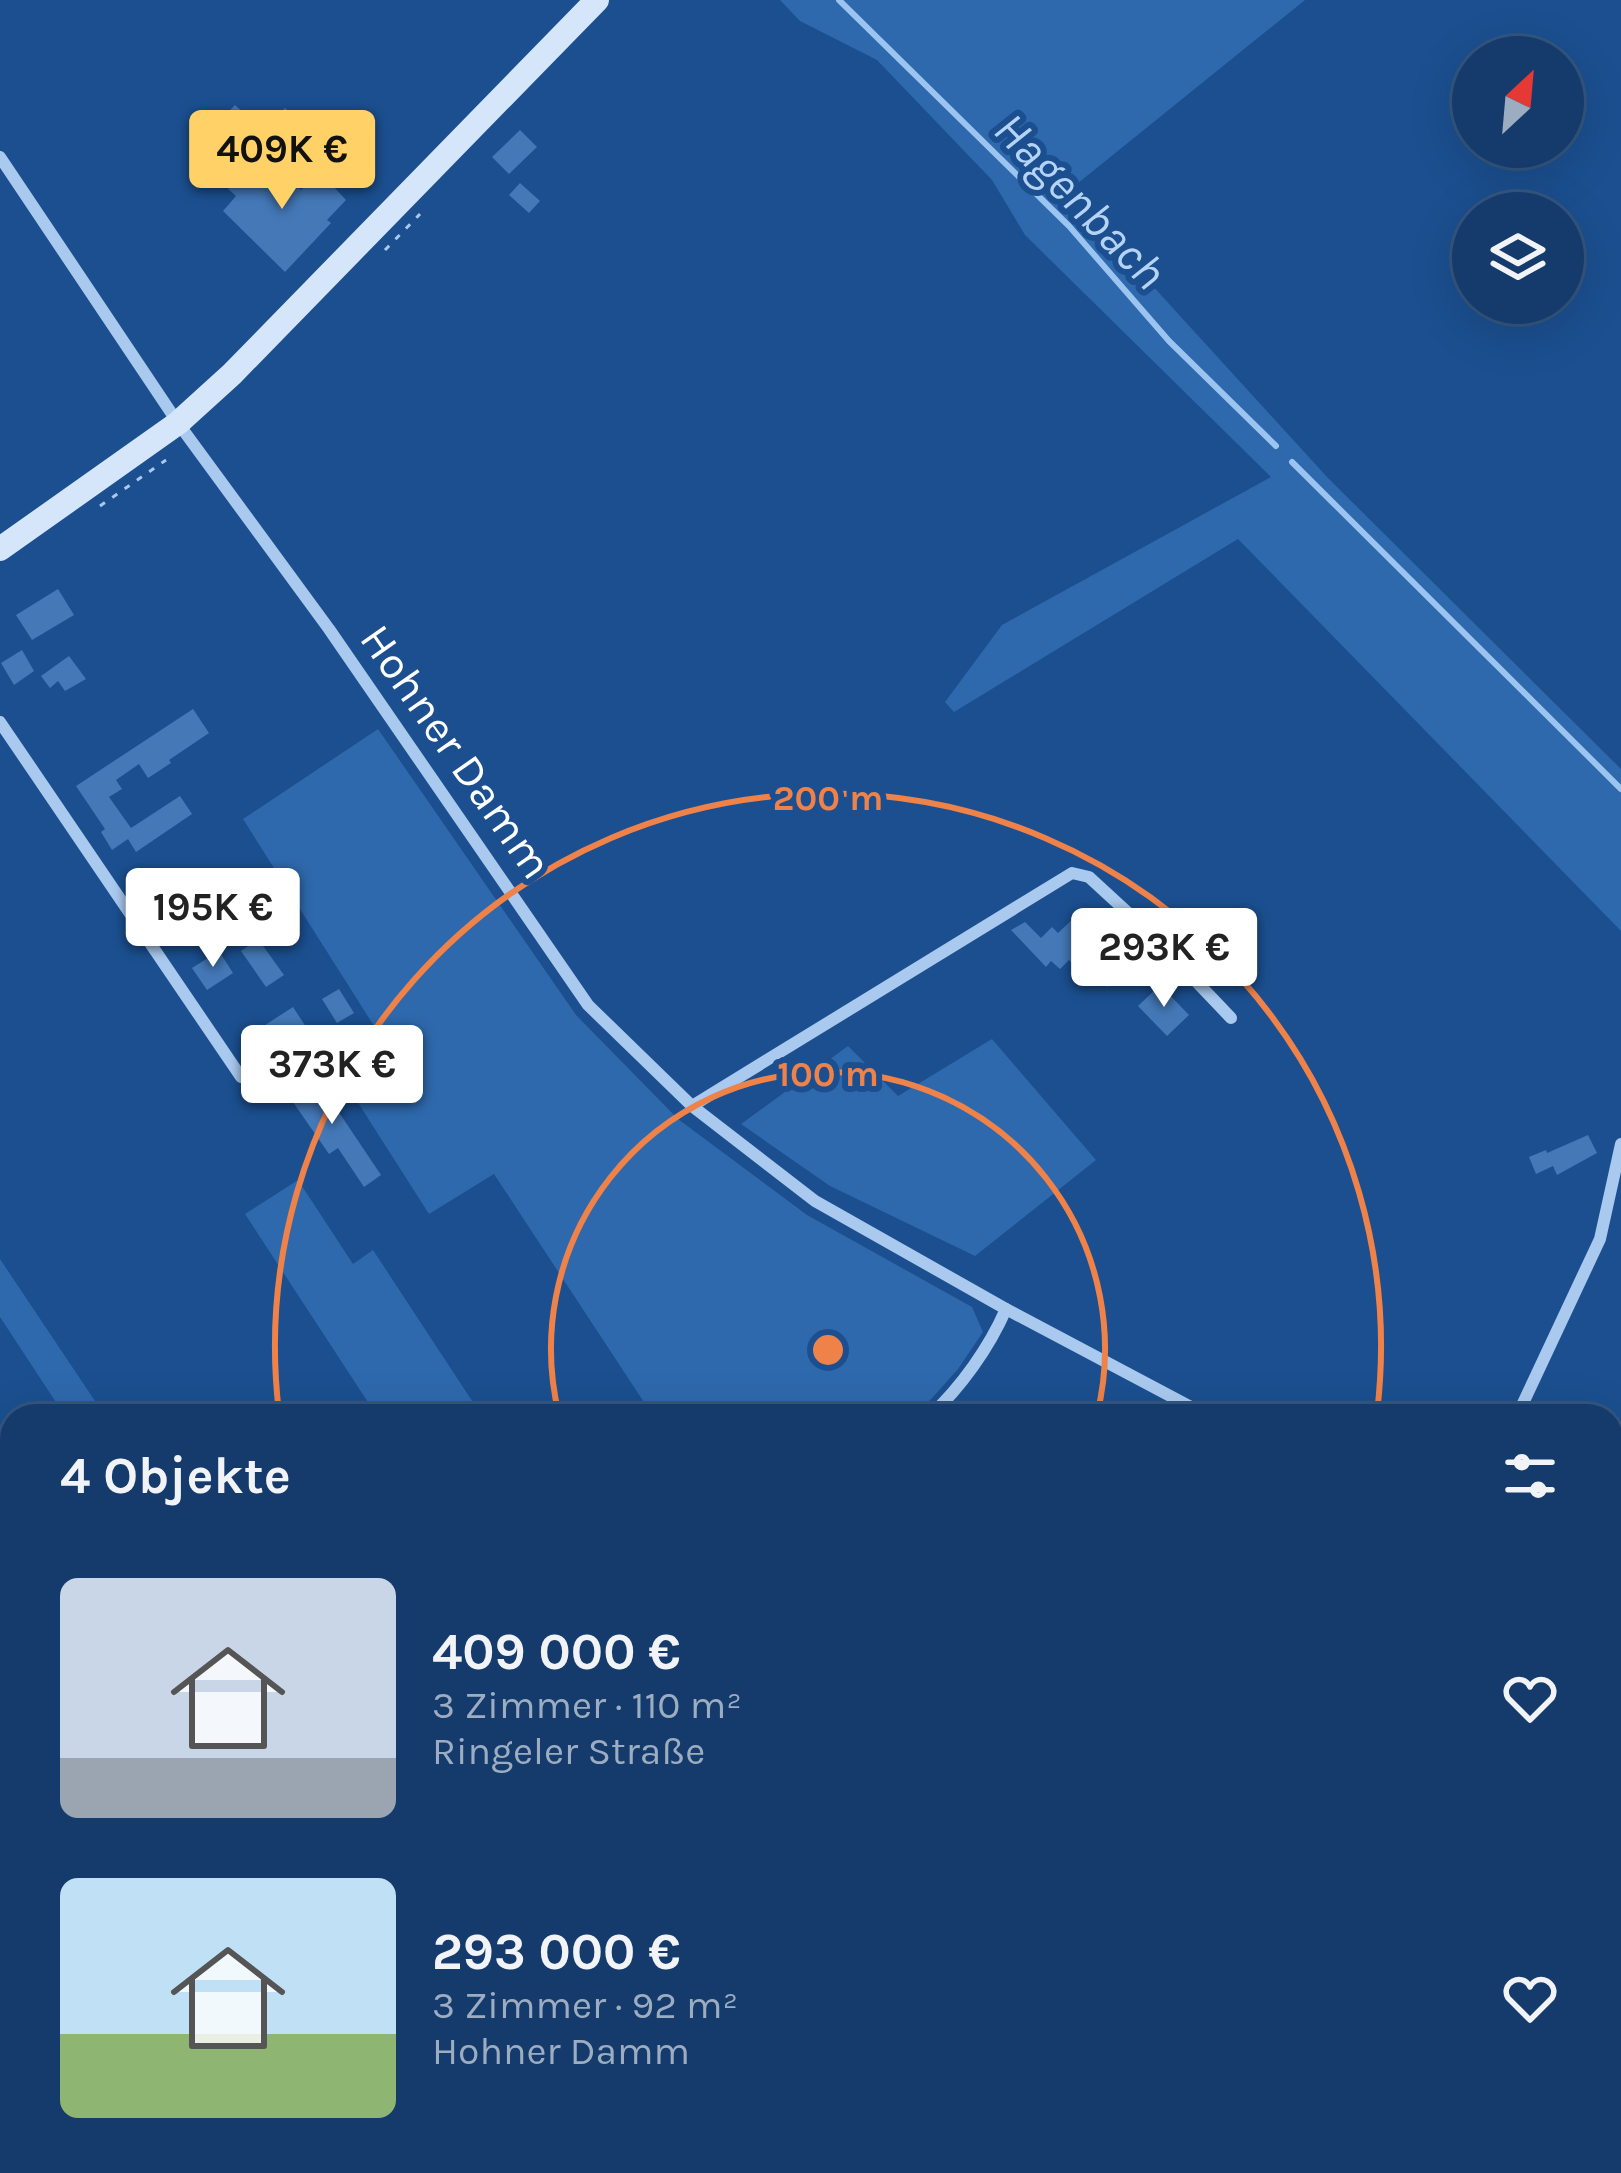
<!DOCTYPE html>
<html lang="de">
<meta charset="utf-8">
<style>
:root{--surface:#143b6b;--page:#1d4271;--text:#f1f3f6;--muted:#9dadc1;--line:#33557e;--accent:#ffd166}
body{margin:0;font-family:Karla,sans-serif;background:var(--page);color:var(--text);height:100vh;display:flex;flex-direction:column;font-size:45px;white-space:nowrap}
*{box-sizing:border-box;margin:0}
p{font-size:39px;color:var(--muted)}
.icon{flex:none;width:66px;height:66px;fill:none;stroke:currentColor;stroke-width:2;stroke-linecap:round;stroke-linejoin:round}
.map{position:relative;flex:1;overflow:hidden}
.panel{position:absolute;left:0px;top:1404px;width:1623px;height:771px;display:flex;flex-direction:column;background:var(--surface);border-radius:36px 36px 0 0;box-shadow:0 12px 48px #0002,0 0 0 3px var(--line)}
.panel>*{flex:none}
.needle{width:78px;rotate:26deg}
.tools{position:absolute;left:1452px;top:36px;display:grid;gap:24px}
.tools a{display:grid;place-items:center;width:132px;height:132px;border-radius:50%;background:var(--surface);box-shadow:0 12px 48px #0002,0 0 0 3px var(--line);font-size:60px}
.price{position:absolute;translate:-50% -102px;padding:0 27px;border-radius:12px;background:#fff;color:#222;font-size:39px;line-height:78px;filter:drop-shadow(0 3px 6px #0008)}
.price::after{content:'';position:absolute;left:50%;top:72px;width:36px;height:27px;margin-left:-18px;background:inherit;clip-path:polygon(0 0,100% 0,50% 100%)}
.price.on{background:var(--accent);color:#111}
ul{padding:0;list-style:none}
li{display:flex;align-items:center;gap:36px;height:300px;padding:0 60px}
li span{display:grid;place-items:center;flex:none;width:336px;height:240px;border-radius:18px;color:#555}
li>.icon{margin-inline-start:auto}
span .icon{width:144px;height:144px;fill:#fffc;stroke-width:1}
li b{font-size:51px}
h2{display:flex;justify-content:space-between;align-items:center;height:144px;padding:0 60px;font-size:51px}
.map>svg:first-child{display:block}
</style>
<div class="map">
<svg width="1621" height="2173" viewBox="0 0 1621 2173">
<rect width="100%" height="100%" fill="#1b4f8f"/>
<g fill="#2e69ad">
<polygon points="780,0 1305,0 1067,192 1328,478 1621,769 1621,931 1238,539 954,712 945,702 1002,625 1271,477 1025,235 992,180 877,60 800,21"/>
<polygon points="378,729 576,1015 678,1119 807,1215 972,1307 983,1332 958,1369 916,1416 653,1416 494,1174 429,1214 355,1098 400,1067 243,819"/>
<polygon points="992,1039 1096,1160 975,1256 830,1186 741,1124 848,1046 898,1096"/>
<polygon points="298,1180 353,1264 373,1250 482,1416 377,1416 245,1214"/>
<polygon points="0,1259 105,1416 65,1416 0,1317"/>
<polygon points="1611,1696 1617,1703 1621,1702 1621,1776 1611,1759"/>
<polygon points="12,1963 12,2163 260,2163 265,2173 0,2173 0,1969"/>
<polygon points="352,2163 489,2163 467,2173 327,2173"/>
<polygon points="883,2163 1245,2163 1247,2173 866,2173"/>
</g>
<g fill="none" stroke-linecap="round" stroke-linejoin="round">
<g stroke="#9cc4f0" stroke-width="6">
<polyline points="839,0 1069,226 1169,341 1276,446"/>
<polyline points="1292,462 1621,789"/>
</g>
</g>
<g fill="#4478b7">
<polygon points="235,105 256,124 227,154 207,134"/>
<polygon points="285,108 308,130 285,153 262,130"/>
<polygon points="334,111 350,128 338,140 321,124"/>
<polygon points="520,130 537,147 509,174 492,157"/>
<polygon points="271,161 301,190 320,172 346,200 327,220 331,223 285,272 223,211 236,196 228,189 248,168 256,176"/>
<polygon points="520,183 540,201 529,213 509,195"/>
<polygon points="58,589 74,615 32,640 16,615"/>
<polygon points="22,650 34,671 14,685 1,663"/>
<polygon points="69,656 86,679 65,691 58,681 50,688 41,676"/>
<polygon points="193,709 209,733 169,760 171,763 148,778 139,764 116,780 122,789 109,797 131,828 180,796 192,814 136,852 128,839 112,850 101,832 105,829 76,786"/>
<polygon points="215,882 228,902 210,914 197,894"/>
<polygon points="179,893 193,913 167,930 154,910"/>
<polygon points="1090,912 1107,930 1101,935 1129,965 1107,987 1097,976 1089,983 1069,960 1060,969 1051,961 1046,967 1011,930 1025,922 1041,938 1052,927 1058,933 1076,916 1080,921"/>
<polygon points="258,939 284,975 266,987 241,951"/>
<polygon points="219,951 233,973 207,990 192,968"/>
<polygon points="1160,985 1189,1015 1167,1036 1138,1006"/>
<polygon points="339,989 354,1013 337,1023 322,999"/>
<polygon points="293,1007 308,1030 263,1058 248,1036"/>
<polygon points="318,1075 335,1100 332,1102 381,1175 364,1187 338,1148 329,1154 286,1092"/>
<polygon points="1588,1135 1597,1153 1557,1175 1553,1166 1536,1174 1529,1157 1546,1150 1547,1153"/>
</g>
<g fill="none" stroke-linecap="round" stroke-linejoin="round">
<g stroke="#a9c9ee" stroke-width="3" stroke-dasharray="6 9" stroke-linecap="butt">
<polyline points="385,250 420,214"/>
<polyline points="100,506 166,460"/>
<polyline points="269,2163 273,2173"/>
</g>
<g stroke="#a9c9ee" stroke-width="12">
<polyline points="0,157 178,423 329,629 588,1005 692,1106 815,1201 1006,1309 1208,1416"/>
<polyline points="0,722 241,1077"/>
<polyline points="692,1106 1072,873 1089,877 1151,934 1231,1018"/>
<path d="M930 1416C961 1387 989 1348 1006 1309"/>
<polyline points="1517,1416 1600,1239 1621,1144"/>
<polyline points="1611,1657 1621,1667"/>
<polyline points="0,2006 12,1999"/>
<polyline points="1254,2163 1255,2173"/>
</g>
<polyline stroke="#d6e6fa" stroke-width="24" points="0,549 178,423 232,374 597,0"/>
</g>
<g fill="none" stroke="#ee8249" stroke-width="6">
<path d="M559 1415A277 277 0 1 1 1097 1415"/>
<path d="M279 1413A553 553 0 1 1 1377 1413"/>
</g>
<g text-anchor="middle" stroke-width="12" stroke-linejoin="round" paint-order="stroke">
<g font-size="45" fill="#fff" stroke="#1b4f8f">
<text transform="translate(457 751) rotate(55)" y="16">Hohner Damm</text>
</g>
<g font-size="48" font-style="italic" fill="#b5d3f5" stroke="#1b4f8f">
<text transform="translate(1081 200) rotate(46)" y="17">Hagenbach</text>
</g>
</g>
<circle cx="828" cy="1350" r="18" fill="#ee8249" stroke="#1b4f8f" stroke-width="6"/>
<g font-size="36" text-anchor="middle" font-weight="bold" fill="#ee8249" stroke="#1b4f8f" stroke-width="12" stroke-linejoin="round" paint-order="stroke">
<text x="828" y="810">200 m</text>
<text x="828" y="1086">100 m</text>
</g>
</svg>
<div class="tools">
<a><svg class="needle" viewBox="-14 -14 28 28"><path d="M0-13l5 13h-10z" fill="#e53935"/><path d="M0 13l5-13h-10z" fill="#9dadc1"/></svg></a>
<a><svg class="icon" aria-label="layers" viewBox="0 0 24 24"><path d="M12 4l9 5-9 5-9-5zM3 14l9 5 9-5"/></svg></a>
</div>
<b class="price on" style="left:282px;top:212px">409K €</b>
<b class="price" style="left:213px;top:970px">195K €</b>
<b class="price" style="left:1164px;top:1010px">293K €</b>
<b class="price" style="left:332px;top:1127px">373K €</b>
<section class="panel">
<h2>4 Objekte<svg class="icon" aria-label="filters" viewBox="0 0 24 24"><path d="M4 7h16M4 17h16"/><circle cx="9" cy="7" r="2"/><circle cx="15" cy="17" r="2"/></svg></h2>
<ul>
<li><span style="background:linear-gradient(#c9d6e8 75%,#9aa5b1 0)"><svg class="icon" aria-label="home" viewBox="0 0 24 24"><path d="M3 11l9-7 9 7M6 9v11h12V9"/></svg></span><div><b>409 000 €</b><p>3 Zimmer · 110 m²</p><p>Ringeler Straße</p></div><svg class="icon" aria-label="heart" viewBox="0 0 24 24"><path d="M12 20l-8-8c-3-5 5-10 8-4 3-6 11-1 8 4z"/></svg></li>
<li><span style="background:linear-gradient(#bfe0f5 65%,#8fb573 0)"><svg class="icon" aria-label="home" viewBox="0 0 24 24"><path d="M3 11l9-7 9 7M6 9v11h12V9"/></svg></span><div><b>293 000 €</b><p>3 Zimmer · 92 m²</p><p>Hohner Damm</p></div><svg class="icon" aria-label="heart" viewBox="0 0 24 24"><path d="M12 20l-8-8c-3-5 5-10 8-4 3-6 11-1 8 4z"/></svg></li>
</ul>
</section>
</div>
